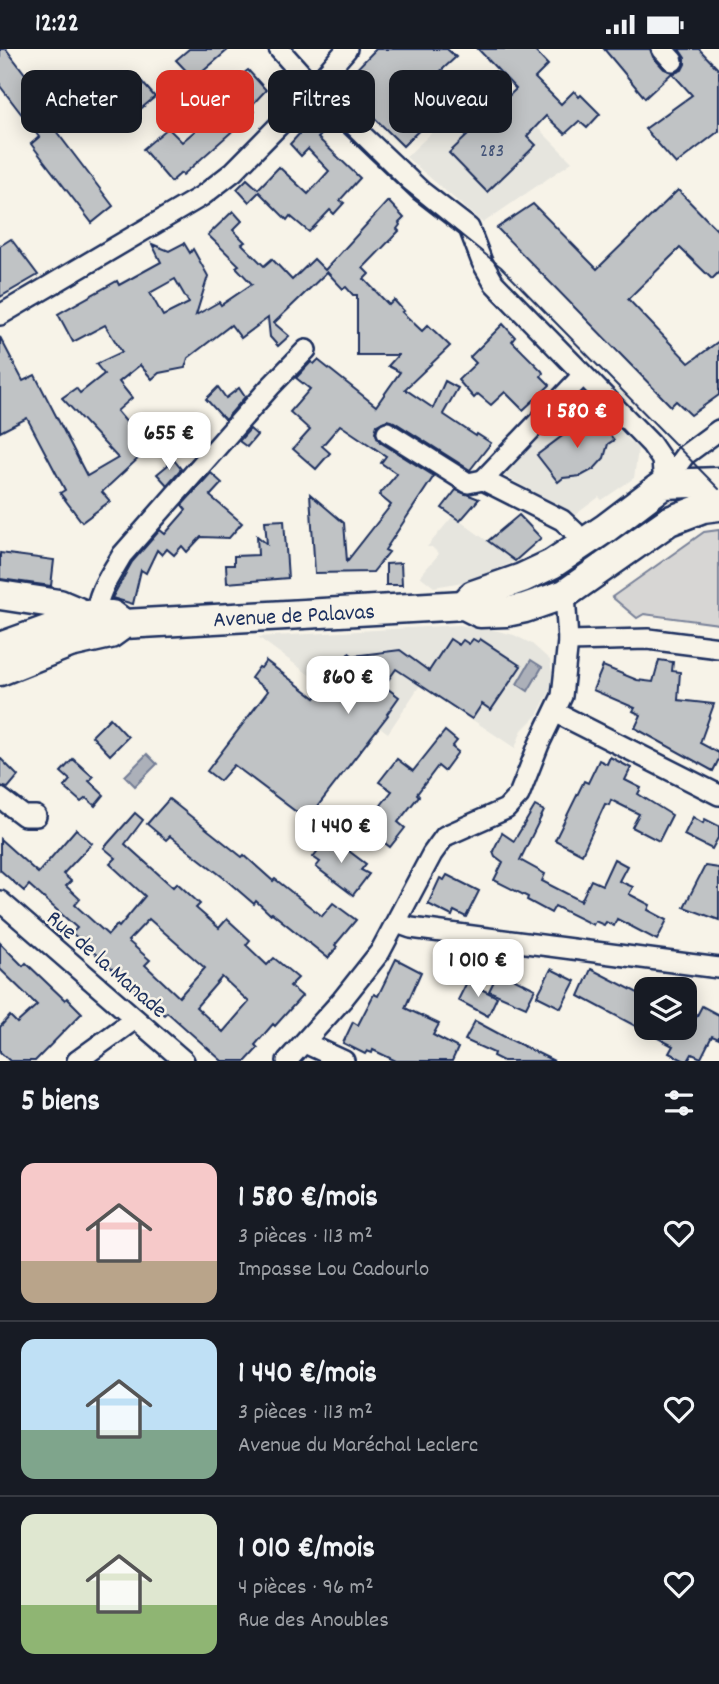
<!DOCTYPE html>
<html lang="fr">
<meta charset="utf-8">
<style>
:root{--surface:#171b24;--page:#242831;--text:#f1f3f6;--muted:#9ea1a6;--line:#363941;--accent:#d93025}
body{margin:0;font-family:Dekko,sans-serif;background:var(--page);color:var(--text);height:100vh;display:flex;flex-direction:column;font-size:26px;white-space:nowrap}
*{box-sizing:border-box;margin:0}
p{font-size:23px;color:var(--muted)}
.icon{flex:none;width:38px;height:38px;fill:none;stroke:currentColor;stroke-width:2;stroke-linecap:round;stroke-linejoin:round}
.map{position:relative;height:1012px;overflow:hidden}
.drawer{display:flex;flex-direction:column;background:var(--surface);flex:1}
.drawer>*{flex:none}
.guide{position:absolute;left:21px;top:21px;width:677px;height:63px;display:flex;gap:14px}
.tools{position:absolute;left:634px;top:928px;display:grid;gap:14px}
.tools a{display:grid;place-items:center;width:63px;height:63px;border-radius:14px;background:var(--surface);box-shadow:0 4px 18px #0003;font-size:35px}
.price{position:absolute;translate:-50% -60px;padding:0 16px;border-radius:14px;background:#fff;color:#222;font-size:23px;line-height:46px;filter:drop-shadow(0 2px 4px #0008)}
.price::after{content:'';position:absolute;left:50%;top:42px;width:21px;height:16px;margin-left:-10px;background:inherit;clip-path:polygon(0 0,100% 0,50% 100%)}
.price.selected{background:var(--accent);color:#fff}
ul{padding:0;list-style:none}
li{display:flex;align-items:center;gap:21px;height:175px;padding:0 21px}
li+li{border-top:2px solid var(--line)}
li span{display:grid;place-items:center;flex:none;width:196px;height:140px;border-radius:14px;color:#555}
li>.icon{margin-inline-start:auto}
span .icon{width:84px;height:84px;fill:#fffc;stroke-width:1}
li b{font-size:30px}
h2{display:flex;justify-content:space-between;align-items:center;height:84px;padding:0 21px;font-size:30px}
.tag{padding:0 24px;border-radius:14px;background:var(--surface);box-shadow:0 4px 18px #0003;font-size:24px;line-height:63px}
.tag.selected{background:var(--accent);color:#fff}
.status{display:flex;justify-content:space-between;align-items:center;height:49px;padding:0 35px;background:var(--surface);direction:ltr}
.status svg{height:19px;fill:currentColor}
.map>svg:first-child{display:block}
</style>
<div class="status"><b>12:22</b><svg viewBox="0 0 49 12"><path d="M0 12V9h3v3zM5 12V6h3v6zM10 12V3h3v9zM15 12V0h3v12zM26 1h20v11H26zM47 4h2v5h-2z"/></svg></div>
<div class="map">
<svg width="719" height="1012" viewBox="0 0 719 1012">
<rect width="100%" height="100%" fill="#f7f3e8"/>
<filter id="ink" filterUnits="userSpaceOnUse"><feTurbulence type="fractalNoise" baseFrequency=".0143" numOctaves="2"/><feDisplacementMap in="SourceGraphic" scale="14" xChannelSelector="R" yChannelSelector="G"/><feConvolveMatrix kernelMatrix="1 2 1 2 8 2 1 2 1" color-interpolation-filters="sRGB"/></filter>
<g filter="url(#ink)">
<g fill="#e6e5de">
<polygon points="489,30 572,113 483,174 406,108"/>
<polygon points="578,340 638,400 634,429 602,451 599,448 575,466 496,422"/>
<polygon points="453,467 515,512 474,531 434,538 420,527 439,505 432,498 427,498"/>
<polygon points="459,576 490,580 514,586 532,595 550,611 552,625 551,640 537,666 522,681 515,699 420,636 388,684 258,588"/>
</g>
<polygon fill="#d7d6d4" stroke="#798299" stroke-width="2" points="719,481 719,575 644,565 637,569 612,548 704,483"/>
<g fill="#acb0b9" stroke="#727c95" stroke-width="2">
<polygon points="531,611 542,618 528,642 517,635"/>
<polygon points="147,705 157,715 135,737 125,727"/>
</g>
<g fill="#c0c3c5" stroke="#1b2f5e" stroke-width="2" fill-rule="evenodd">
<polygon points="0,0 6,0 61,72 53,78 113,157 92,174 31,95 39,88 0,37"/>
<polygon points="189,0 229,0 194,30 176,11"/>
<polygon points="376,0 447,0 456,8 421,40 440,61 403,97 341,36"/>
<polygon points="478,0 533,0 548,16 535,29 561,55 574,42 579,48 581,46 600,65 587,79 579,72 565,85 546,67 527,87 536,96 487,143 449,104 516,40"/>
<polygon points="604,0 650,0 653,8 664,20 675,24 682,21 685,15 685,9 679,0 699,0 719,21 719,82 676,115 645,80 692,46 672,24 645,49"/>
<polygon points="248,21 266,41 250,58 254,63 183,126 181,124 171,133 143,100 168,79 182,93 204,74 202,71 223,52 217,45"/>
<polygon points="135,25 155,48 119,78 108,63 118,55 110,44"/>
<polygon points="312,71 324,83 318,89 360,129 340,151 344,154 334,165 330,161 309,183 290,167 287,171 259,143 249,153 237,140 247,130 258,140 279,118 308,145 329,122 308,100 301,107 290,95"/>
<polygon points="678,141 719,183 719,223 712,230 680,199 628,250 689,314 719,292 719,346 691,366 676,352 671,357 497,179 533,155 597,220"/>
<path d="M388 152 404 169 399 174 400 176 397 180 399 182 363 219 369 225 364 230 389 256 394 251 404 262 402 263 422 282 428 276 450 297 405 340 433 359 445 332 458 339 443 365 476 387 477 385 491 394 470 421 394 373 387 371 377 376 375 383 380 393 434 427 385 501 389 503 373 523 315 524 310 445 344 474 347 512 391 456 379 446 397 425 381 414 386 407 340 376 322 397 330 404 316 420 293 400 310 381 290 363 310 340 296 329 311 313 314 315 318 311 376 357 400 323 388 317 398 306H357V246H353L346 238 343 240 327 223 274 274 289 287 278 297 270 288 268 269 241 289 231 276 188 309 185 319 159 324 152 330 140 316 119 333 132 349 117 362 144 394 150 390 154 395 102 443 110 452 82 473 60 444 65 441 27 369 0 383V288L23 332 35 326 87 427 118 409 62 349 76 339 80 344 104 325 96 315 122 303 105 276 73 293 58 265 117 232 119 236 161 213 152 195 169 202 184 194 190 204 193 200 208 227 196 266 219 253 221 256 252 235 236 218 239 216 208 186 233 162 242 172 233 181 245 193 242 195 264 217 272 210 292 231 314 210 325 221ZM175 230 189 254 163 267 150 244Z"/>
<polygon points="11,190 38,226 0,248 0,197"/>
<polygon points="503,275 515,288 512,292 542,322 543,324 541,327 550,336 523,361 505,343 491,356 478,345 474,349 458,331 476,314 470,308"/>
<polygon points="218,338 226,349 239,339 245,348 225,371 206,350"/>
<polygon points="593,364 614,391 608,395 604,409 594,420 581,427 563,429 558,433 537,406"/>
<polygon points="250,380 257,386 247,398 239,392"/>
<polygon points="174,411 181,420 167,436 157,425"/>
<polygon points="211,424 222,434 210,447 242,474 229,489 201,488 187,503 182,497 174,506 167,500 162,506 157,501 146,524 141,521 133,555 112,549 132,513 160,481 165,485 186,461 182,456"/>
<polygon points="456,441 479,450 460,472 442,459"/>
<polygon points="519,466 541,489 515,512 488,492"/>
<polygon points="284,471 288,529 227,534 226,516 234,516 234,507 258,506 257,487 267,495 265,472"/>
<polygon points="0,504 54,511 51,537 0,530"/>
<polygon points="401,514 402,536 386,536 386,515"/>
<polygon points="450,590 459,596 463,591 469,595 473,590 478,593 480,590 521,617 491,661 482,655 472,670 396,620 384,637 399,648 387,665 388,666 307,771 234,716 220,732 207,722 268,642 251,629 259,618 261,619 266,612 315,649 349,604 353,607 400,601 429,622"/>
<polygon points="659,611 673,613 672,622 680,623 678,651 714,655 700,694 719,704 719,710 713,722 635,679 641,666 633,662 635,659 593,641 603,617 637,631 653,633"/>
<polygon points="110,669 128,688 110,706 92,687"/>
<polygon points="445,682 457,692 452,698 458,703 444,722 438,717 417,745 419,747 398,773 405,779 390,798 364,778 392,742 379,733 397,710 413,722"/>
<polygon points="610,708 631,719 625,731 641,739 638,745 672,766 659,792 632,778 639,765 611,751 609,756 605,755 582,805 555,791 584,732 588,734 599,711 607,715"/>
<polygon points="0,709 18,727 8,739 0,737"/>
<polygon points="73,710 93,728 89,732 104,746 95,757 86,749 81,753 64,738 70,731 61,723"/>
<polygon points="169,750 242,808 244,806 273,832 275,830 322,867 333,854 356,871 335,896 337,898 328,909 272,864 270,865 256,852 254,855 224,829 170,787 166,791 147,775"/>
<polygon points="535,757 544,762 520,811 545,825 542,832 581,852 591,831 602,836 614,810 627,817 619,832 633,838 629,845 650,856 648,861 667,871 657,891 617,870 614,877 606,873 604,876 595,872 593,876 555,857 551,864 527,851 528,848 494,831 503,813 495,807 493,802 502,784 514,792"/>
<path d="M135 764 143 771 125 795 173 838 177 834 200 855 196 859 219 879 227 870 250 891 246 896 267 916 274 909 298 929 290 937 302 947 275 977 273 975 255 996 258 999 246 1012H222L167 963 164 966 72 884 77 879 29 836 24 842 0 821V790L38 824 76 780 92 794 63 825 71 832 66 837 80 850 75 856 108 886 117 876 119 878 145 847 110 815 116 809 104 799ZM149 870 205 919 179 948 145 916 150 911 128 892ZM222 928 249 953 223 983 196 958Z"/>
<polygon points="693,768 703,774 705,770 719,777 719,787 712,800 684,786"/>
<polygon points="329,787 366,815 361,821 369,825 353,846 316,818 320,813 313,808"/>
<polygon points="705,817 719,819 719,871 684,858"/>
<polygon points="447,826 479,842 466,868 454,862 452,867 428,855 440,829 444,831"/>
<polygon points="0,894 23,917 26,914 65,951 67,949 82,964 35,1012 10,1012 0,1003 0,978 10,967 17,974 37,956 0,920"/>
<polygon points="396,910 421,923 405,959 439,975 433,986 458,999 452,1012 396,1012 373,1001 372,1004 367,1002 365,1005 343,994 353,973 358,976 374,945 378,947"/>
<polygon points="551,920 575,932 561,959 537,947"/>
<polygon points="591,920 646,948 646,978 691,978 702,957 719,966 719,990 712,987 701,1009 692,1005 688,1012 685,1012 669,1004 673,997 579,947"/>
<polygon points="499,922 535,940 526,958 489,942"/>
<polygon points="467,933 497,948 488,967 458,951"/>
<polygon points="475,972 503,987 554,1012 503,1012 493,1007 494,1004 465,991"/>
</g>
<g fill="none" stroke-linecap="round" stroke-linejoin="round">
<g stroke="#1b2f5e" stroke-width="24">
<g id="street">
<polyline points="279,0 323,49 421,142 469,179 482,213 494,234 651,395 662,411 664,435"/>
<polyline points="662,0 673,12"/>
<polyline points="0,266 202,147 233,123 297,58 347,0"/>
<polyline points="387,383 468,434 483,431 562,471 575,483"/>
<polyline points="483,431 583,326"/>
<polyline points="664,435 685,406 719,381"/>
<path d="M97 565C96 544 112 524 122 506L270 338 306 301"/>
<polyline points="568,592 648,590 719,599"/>
<polyline points="555,663 719,746"/>
<polyline points="0,749 24,767 36,767"/>
<polyline points="0,852 184,1012"/>
<polyline points="397,874 411,879 719,919"/>
<polyline points="305,994 344,1012"/>
<polyline points="77,1012 135,970"/>
<polyline points="287,1012 342,951 380,903 432,805 445,787 506,760 519,746 539,695 562,647 568,592 565,545"/>
</g>
</g>
<g stroke="#1b2f5e" stroke-width="33">
<g id="secondary">
<polyline points="0,546 59,555 85,566"/>
<polyline points="464,556 473,546 522,529 552,515 606,479 664,435 719,433"/>
<polyline points="0,598 61,576 72,574 85,566 112,566 124,575"/>
<polyline points="0,622 70,594 110,585 124,575 464,556 480,564 506,563 525,559 565,545 669,472 703,459 719,457"/>
</g>
</g>
<use href="#street" stroke="#f7f3e8" stroke-width="19"/>
<use href="#secondary" stroke="#f7f3e8" stroke-width="28"/>
<polyline stroke="#1b2f5e" stroke-width="2" points="308,46 403,139 501,218 719,440"/>
</g>
</g>
<g text-anchor="middle" stroke-width="5" stroke-linejoin="round" paint-order="stroke">
<g font-size="19" fill="#445478">
<text x="492" y="107">283</text>
</g>
<g font-size="23" fill="#1b2f5e" stroke="#f7f3e8">
<text transform="translate(294 565) rotate(-3)" y="8">Avenue de Palavas</text>
<text transform="translate(108 914) rotate(41)" y="8">Rue de la Manade</text>
</g>
</g>
</svg>
<div class="tools">
<a><svg class="icon" aria-label="layers" viewBox="0 0 24 24"><path d="M12 4l9 5-9 5-9-5zM3 14l9 5 9-5"/></svg></a>
</div>
<b class="price selected" style="left:577px;top:401px">1 580 €</b>
<b class="price" style="left:169px;top:423px">655 €</b>
<b class="price" style="left:348px;top:667px">860 €</b>
<b class="price" style="left:341px;top:816px">1 440 €</b>
<b class="price" style="left:478px;top:950px">1 010 €</b>
<div class="guide">
<a class="tag">Acheter</a>
<a class="tag selected">Louer</a>
<a class="tag">Filtres</a>
<a class="tag">Nouveau</a>
</div>
</div>
<section class="drawer">
<h2>5 biens<svg class="icon" aria-label="filters" viewBox="0 0 24 24"><path d="M4 7h16M4 17h16"/><circle cx="9" cy="7" r="2"/><circle cx="15" cy="17" r="2"/></svg></h2>
<ul>
<li><span style="background:linear-gradient(#f6c9c9 70%,#b9a48a 0)"><svg class="icon" aria-label="home" viewBox="0 0 24 24"><path d="M3 11l9-7 9 7M6 9v11h12V9"/></svg></span><div><b>1 580 €/mois</b><p>3 pièces · 113 m²</p><p>Impasse Lou Cadourlo</p></div><svg class="icon" aria-label="heart" viewBox="0 0 24 24"><path d="M12 20l-8-8c-3-5 5-10 8-4 3-6 11-1 8 4z"/></svg></li>
<li><span style="background:linear-gradient(#bfe0f5 65%,#7fa58c 0)"><svg class="icon" aria-label="home" viewBox="0 0 24 24"><path d="M3 11l9-7 9 7M6 9v11h12V9"/></svg></span><div><b>1 440 €/mois</b><p>3 pièces · 113 m²</p><p>Avenue du Maréchal Leclerc</p></div><svg class="icon" aria-label="heart" viewBox="0 0 24 24"><path d="M12 20l-8-8c-3-5 5-10 8-4 3-6 11-1 8 4z"/></svg></li>
<li><span style="background:linear-gradient(#dfe7d0 65%,#8fb573 0)"><svg class="icon" aria-label="home" viewBox="0 0 24 24"><path d="M3 11l9-7 9 7M6 9v11h12V9"/></svg></span><div><b>1 010 €/mois</b><p>4 pièces · 96 m²</p><p>Rue des Anoubles</p></div><svg class="icon" aria-label="heart" viewBox="0 0 24 24"><path d="M12 20l-8-8c-3-5 5-10 8-4 3-6 11-1 8 4z"/></svg></li>
</ul>
</section>
